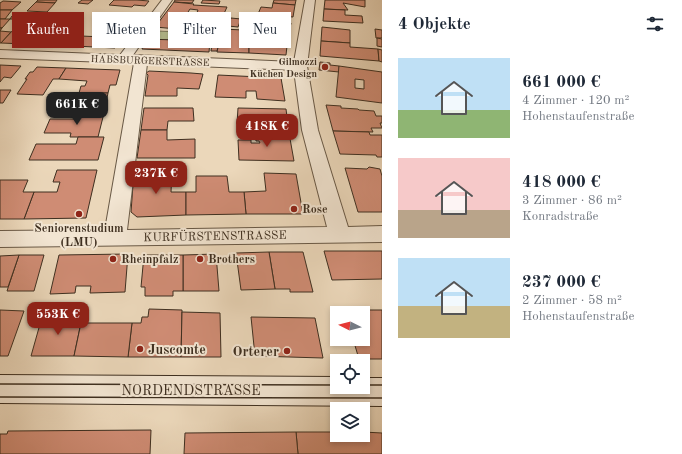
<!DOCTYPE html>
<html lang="de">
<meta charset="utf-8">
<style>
:root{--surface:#fff;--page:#f6f6f7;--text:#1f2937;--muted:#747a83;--accent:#8f2418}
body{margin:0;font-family:"Old Standard TT",serif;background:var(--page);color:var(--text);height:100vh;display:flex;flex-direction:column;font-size:15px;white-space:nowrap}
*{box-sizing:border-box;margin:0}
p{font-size:13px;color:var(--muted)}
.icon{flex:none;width:22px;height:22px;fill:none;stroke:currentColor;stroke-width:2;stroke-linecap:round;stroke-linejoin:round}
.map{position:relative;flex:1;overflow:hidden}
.drawer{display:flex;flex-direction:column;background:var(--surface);width:300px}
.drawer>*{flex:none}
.top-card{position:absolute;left:12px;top:12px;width:310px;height:36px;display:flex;gap:8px}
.needle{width:26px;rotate:276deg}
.tools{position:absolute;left:330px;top:306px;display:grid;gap:8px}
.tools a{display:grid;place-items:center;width:40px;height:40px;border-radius:0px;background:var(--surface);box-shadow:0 2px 6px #0003;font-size:20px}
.price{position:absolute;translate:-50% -34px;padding:0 9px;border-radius:8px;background:var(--accent);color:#fff;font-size:13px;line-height:26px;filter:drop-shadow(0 1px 2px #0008)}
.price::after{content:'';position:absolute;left:50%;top:24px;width:12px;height:9px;margin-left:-6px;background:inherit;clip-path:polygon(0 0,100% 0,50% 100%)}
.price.on{background:#222;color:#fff}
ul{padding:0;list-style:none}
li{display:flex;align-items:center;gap:12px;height:100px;padding:0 16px}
li span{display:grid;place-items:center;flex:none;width:112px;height:80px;border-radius:0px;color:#555}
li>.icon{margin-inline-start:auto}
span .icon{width:48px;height:48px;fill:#fffc;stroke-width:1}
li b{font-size:17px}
h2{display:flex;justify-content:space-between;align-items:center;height:48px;padding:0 16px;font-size:17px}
.pill{padding:0 14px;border-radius:0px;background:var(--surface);box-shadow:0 2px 6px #0003;font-size:14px;line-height:36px}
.pill.on{background:var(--accent);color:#fff}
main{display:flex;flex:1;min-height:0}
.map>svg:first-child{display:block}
</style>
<main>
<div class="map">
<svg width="382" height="454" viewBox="0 0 382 454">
<rect width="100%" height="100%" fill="#ebd7ba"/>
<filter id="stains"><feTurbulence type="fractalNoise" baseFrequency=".005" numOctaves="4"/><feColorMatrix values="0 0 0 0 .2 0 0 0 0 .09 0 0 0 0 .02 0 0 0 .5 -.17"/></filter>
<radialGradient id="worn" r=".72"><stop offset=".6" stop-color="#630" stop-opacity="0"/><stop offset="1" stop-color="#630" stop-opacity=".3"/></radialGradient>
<polygon fill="#b8be8f" stroke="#7b7658" points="157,31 202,33 204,41 146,39 150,34 155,34"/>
<g fill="#cf8c74" stroke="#3e2f20" fill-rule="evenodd">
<polygon points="38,0 57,0 55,3 36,2"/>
<polygon points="82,0 93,0 88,4 78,3"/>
<polygon points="114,0 137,0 149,1 145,6 134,5 132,7 109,5"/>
<polygon points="175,0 194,0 192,3 174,2"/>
<polygon points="203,0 220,1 219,4 201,3"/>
<polygon points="274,0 296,0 295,5 273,3"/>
<polygon points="325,0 365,0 365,7 343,3 348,10 324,9"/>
<polygon points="3,1 21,2 12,10 0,10 0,3"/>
<polygon points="36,2 55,3 47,12 27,11"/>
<polygon points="174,2 194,4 193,5 227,7 222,18 196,15 198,10 190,9 177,29 155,27"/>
<polygon points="273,3 295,5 293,17 258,14 261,7 272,8"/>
<polygon points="324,9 345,10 345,15 362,16 363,23 323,21"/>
<polygon points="0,10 12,10 5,19 0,19"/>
<polygon points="117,13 129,14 128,15 138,16 131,25 107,23"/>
<polygon points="12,16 62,16 59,19 10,19"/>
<polygon points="231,18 241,19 238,27 228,26"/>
<polygon points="0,19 10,19 2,28 0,28"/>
<polygon points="18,19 59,19 54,24 15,23"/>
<polygon points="205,20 217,21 215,33 203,32"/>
<polygon points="256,20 291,23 288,37 263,34 265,30 253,29"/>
<polygon points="62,25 83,26 75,36 81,36 74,46 42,44 53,32 56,32"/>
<polygon points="100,27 130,31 115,48 74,46 81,36 104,37 108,34 101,33"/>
<polygon points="322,27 350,30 350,43 321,41"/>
<polygon points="0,28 2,28 0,31 11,32 1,43 0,43"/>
<polygon points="14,29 29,29 26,33 34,34 25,44 1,43"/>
<polygon points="221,29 244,30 244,43 249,43 249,53 217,52"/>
<polygon points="375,29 382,30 382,38 376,38"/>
<polygon points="263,34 288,37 286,55 249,53 249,43 262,44 263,41 261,41"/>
<polygon points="377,38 382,39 382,47 377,46"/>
<polygon points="146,39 204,41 210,41 209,52 142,49"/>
<polygon points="321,41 350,43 350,47 378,49 379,61 320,56"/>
<polygon points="212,44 219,44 217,51 211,51"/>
<polygon points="378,49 382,50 382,62 379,61"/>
<polygon points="320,62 330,63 330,65 339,66 339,72 319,70"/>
<polygon points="0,65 21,66 11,78 4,77 0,82"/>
<path d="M339 66 382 72V103L336 97ZM355 79 364 80V89L355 88Z"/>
<polygon points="37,67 66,68 59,79 53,79 43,95 17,94 27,79 25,79 30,72 33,72"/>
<polygon points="66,68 91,69 120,70 116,85 110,85 108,93 79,93 81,86 85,86 87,81 59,79"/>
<polygon points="149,71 191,73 203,74 199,89 177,88 177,96 145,96 148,75 146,73"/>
<polygon points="218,75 281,78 285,101 257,99 256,91 246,91 246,98 215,97"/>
<polygon points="0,90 11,90 3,103 0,103"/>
<polygon points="79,93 108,93 104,113 56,111 61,97 78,97"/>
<polygon points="326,105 341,106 341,108 358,109 359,110 374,111 376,116 382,116 382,123 380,123 382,128 371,128 373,132 333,131"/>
<polygon points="144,108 193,108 194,121 168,121 167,130 141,130"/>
<polygon points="238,108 286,109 289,133 255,132 255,123 249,122 250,125 237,124"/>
<polygon points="82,113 104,113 98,137 70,137 71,133 44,133 50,119 80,119"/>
<polygon points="141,130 167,130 167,140 195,139 195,158 137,158"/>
<polygon points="333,131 369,132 370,135 382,135 382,157 377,157 376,155 340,154"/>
<polygon points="255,132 289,133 294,161 239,160 238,140 251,140 251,143 260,143 259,141 256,141"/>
<polygon points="78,137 104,137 98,160 29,160 36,144 76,144"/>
<polygon points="369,167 380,169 382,176 382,212 358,212 345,168 367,169"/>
<polygon points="57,170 97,170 86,218 24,219 34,192 57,192 60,182 53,182"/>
<polygon points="134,171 172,171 171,192 186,192 186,215 137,217 131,212"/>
<polygon points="264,173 296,174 303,214 246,214 244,192 266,191"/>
<polygon points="196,176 227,176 229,192 244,192 246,214 186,215 186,192 196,192"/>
<polygon points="0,180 28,180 23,192 34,192 24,219 0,219"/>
<polygon points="324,251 382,251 382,279 332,280"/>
<polygon points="269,252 303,252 313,292 290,292 290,289 275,289"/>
<polygon points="269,252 275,289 241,290 236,253"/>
<polygon points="128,254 125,292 90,293 91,286 76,286 75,293 50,294 59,255"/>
<polygon points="216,254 219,291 183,291 183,255"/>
<polygon points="19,255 44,255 34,291 7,291"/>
<polygon points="19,255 8,287 0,287 0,256"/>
<polygon points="144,255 183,255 183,291 173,291 173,296 145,296 145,287 141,287"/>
<polygon points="149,309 182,310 181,357 128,357 132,323 141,323 142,317 148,317"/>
<polygon points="0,310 24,311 8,356 0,356"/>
<polygon points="345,310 382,310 382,359 359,359 353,339 363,339 363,313 346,313"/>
<polygon points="66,312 83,313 74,356 31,356 42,317 65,317"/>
<polygon points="182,312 220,313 221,357 181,357"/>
<polygon points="251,317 315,318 323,358 255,356"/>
<polygon points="81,323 132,323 128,357 74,356"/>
<polygon points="151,430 150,454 0,454 0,434 7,434 8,431"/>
<polygon points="296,432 337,432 337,435 363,435 363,432 382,433 382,454 298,454"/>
<polygon points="296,432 298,454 184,454 185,433"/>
</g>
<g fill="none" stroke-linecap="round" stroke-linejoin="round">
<g stroke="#695946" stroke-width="2">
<path id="minor" d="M162 0H172L133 55 294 62 305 0H315L307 66 318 130 348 227 382 226V242L0 247V231L105 230 134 63 0 58V50L120 55ZM147 64 294 70 302 130 327 227 127 230Z"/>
</g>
<g stroke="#3e2f20" stroke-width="2">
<polygon id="secondary" points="0,375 337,377 337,387 363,387 363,378 382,378 382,406 0,403"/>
</g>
<use href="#minor" fill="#f2e5d2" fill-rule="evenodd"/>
<use href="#secondary" fill="#f2e5d2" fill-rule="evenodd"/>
<g stroke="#3e2f20" stroke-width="1.5">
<polyline points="0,384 337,385"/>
<polyline points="363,385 382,385"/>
<polyline points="0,397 382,398"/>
</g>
</g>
<g fill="#8f2418" stroke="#f2e5d2" stroke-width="1.5">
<circle cx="325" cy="67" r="4"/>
<circle cx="294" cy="209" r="4"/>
<circle cx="79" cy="214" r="4"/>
<circle cx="113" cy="259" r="4"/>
<circle cx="200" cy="259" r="4"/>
<circle cx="140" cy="349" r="4"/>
<circle cx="287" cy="351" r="4"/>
</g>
<g text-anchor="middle" stroke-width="4" stroke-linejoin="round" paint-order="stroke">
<g font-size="10" fill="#3e2f20" stroke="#f2e5d2">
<text transform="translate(150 60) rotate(2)" y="4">HABSBURGERSTRASSE</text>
</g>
<g font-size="10" font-weight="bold" fill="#3e2f20" stroke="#f2e5d2" text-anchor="end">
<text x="317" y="65">Gilmozzi<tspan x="317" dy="12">Küchen Design</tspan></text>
</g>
<g font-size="12" font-weight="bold" fill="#3e2f20" stroke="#f2e5d2" text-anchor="start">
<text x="302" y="213">Rose</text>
<text x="79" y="232" text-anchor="middle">Seniorenstudium<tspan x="79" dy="14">(LMU)</tspan></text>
<text x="121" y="263">Rheinpfalz</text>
<text x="208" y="263">Brothers</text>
</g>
<g font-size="12" fill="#3e2f20" stroke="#f2e5d2">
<text transform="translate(215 236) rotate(-1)" y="4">KURFÜRSTENSTRASSE</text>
</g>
<g font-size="14" font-weight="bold" fill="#3e2f20" stroke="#f2e5d2" text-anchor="start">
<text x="148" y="354">Juscomte</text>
<text x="279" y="356" text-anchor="end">Orterer</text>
</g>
<g font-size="14" fill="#3e2f20" stroke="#f2e5d2">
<text x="191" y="395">NORDENDSTRASSE</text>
</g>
</g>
<rect width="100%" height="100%" filter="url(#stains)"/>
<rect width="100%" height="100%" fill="url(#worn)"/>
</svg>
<div class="tools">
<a><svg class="needle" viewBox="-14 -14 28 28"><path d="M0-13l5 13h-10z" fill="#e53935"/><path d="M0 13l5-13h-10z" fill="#747a83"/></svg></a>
<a><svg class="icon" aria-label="locate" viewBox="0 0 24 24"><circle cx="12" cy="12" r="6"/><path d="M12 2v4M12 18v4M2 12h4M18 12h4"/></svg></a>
<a><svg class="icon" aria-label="layers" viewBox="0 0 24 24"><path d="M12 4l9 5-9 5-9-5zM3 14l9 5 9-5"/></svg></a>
</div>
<b class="price on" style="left:77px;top:126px">661K €</b>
<b class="price" style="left:267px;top:148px">418K €</b>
<b class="price" style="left:156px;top:195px">237K €</b>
<b class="price" style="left:58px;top:336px">553K €</b>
<div class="top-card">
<a class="pill on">Kaufen</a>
<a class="pill">Mieten</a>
<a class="pill">Filter</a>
<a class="pill">Neu</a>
</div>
</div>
<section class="drawer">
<h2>4 Objekte<svg class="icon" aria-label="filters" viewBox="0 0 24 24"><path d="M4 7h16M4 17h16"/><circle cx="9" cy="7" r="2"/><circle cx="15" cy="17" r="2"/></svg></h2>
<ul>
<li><span style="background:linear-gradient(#bfe0f5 65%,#8fb573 0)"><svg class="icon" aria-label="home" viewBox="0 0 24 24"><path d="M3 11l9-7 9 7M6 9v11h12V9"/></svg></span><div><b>661 000 €</b><p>4 Zimmer · 120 m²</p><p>Hohenstaufenstraße</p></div></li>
<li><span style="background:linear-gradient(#f6c9c9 65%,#b9a48a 0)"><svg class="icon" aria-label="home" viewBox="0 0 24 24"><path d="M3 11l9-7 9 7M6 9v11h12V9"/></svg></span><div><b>418 000 €</b><p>3 Zimmer · 86 m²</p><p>Konradstraße</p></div></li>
<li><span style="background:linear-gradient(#bfe0f5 60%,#c2b280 0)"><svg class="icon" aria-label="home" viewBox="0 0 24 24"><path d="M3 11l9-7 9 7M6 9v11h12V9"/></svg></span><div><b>237 000 €</b><p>2 Zimmer · 58 m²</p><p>Hohenstaufenstraße</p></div></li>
</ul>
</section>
</main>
